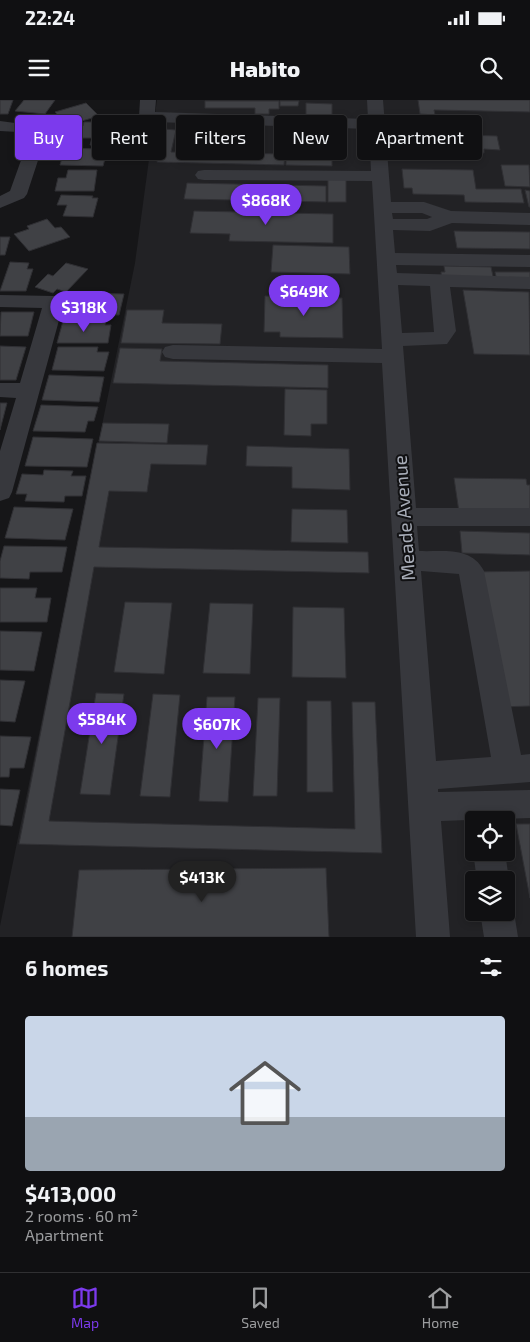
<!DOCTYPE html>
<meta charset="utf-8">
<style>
:root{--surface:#101012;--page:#19191b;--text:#f1f3f6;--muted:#9c9d9f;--line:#303032;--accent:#7c3aed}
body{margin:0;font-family:"Exo 2",sans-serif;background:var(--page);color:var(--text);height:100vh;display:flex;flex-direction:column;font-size:19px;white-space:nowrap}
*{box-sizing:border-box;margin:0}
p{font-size:16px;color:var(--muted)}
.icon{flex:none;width:28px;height:28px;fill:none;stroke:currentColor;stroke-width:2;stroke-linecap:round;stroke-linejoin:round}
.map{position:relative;height:837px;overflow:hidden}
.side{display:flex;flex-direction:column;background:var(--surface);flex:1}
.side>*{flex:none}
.banner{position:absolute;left:15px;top:15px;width:500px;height:45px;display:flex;gap:10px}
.buttons{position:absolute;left:465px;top:711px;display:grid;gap:10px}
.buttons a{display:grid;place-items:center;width:50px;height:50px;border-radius:5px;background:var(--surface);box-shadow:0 2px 8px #0003,0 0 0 1px var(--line);font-size:25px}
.price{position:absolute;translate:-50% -42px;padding:0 11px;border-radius:18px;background:var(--accent);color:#fff;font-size:16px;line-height:32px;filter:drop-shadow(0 1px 2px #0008)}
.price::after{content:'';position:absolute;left:50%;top:30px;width:15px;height:11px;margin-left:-8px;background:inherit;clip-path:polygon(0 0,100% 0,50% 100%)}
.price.on{background:#222;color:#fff}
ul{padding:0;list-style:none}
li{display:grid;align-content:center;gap:10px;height:265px;padding:0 25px}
li span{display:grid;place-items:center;height:155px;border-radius:5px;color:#555}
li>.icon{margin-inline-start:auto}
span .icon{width:90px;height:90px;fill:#fffc;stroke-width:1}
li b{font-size:21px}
h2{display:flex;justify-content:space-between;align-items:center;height:60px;padding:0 25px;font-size:21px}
.tag{padding:0 18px;border-radius:5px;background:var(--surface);box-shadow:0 2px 8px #0003,0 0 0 1px var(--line);font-size:18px;line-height:45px}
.tag.on{background:var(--accent);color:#fff}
.status{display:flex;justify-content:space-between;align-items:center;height:35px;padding:0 25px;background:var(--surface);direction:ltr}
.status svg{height:14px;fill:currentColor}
header{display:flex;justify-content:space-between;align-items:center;height:65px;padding:0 25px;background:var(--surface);font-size:22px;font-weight:800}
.tabs{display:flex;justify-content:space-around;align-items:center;height:70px;border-top:1px solid var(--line);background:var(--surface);font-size:14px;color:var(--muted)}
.tabs a{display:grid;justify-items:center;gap:2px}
.tabs .on{color:var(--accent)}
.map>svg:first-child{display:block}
</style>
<div class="status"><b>22:24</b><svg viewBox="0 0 49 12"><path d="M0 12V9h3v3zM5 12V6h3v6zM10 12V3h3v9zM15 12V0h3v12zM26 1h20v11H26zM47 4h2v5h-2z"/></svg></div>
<header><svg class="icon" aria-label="menu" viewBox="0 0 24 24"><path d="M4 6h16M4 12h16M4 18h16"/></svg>Habito<svg class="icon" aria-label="search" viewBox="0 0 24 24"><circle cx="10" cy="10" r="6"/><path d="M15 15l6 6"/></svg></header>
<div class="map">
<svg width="530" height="837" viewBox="0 0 530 837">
<rect width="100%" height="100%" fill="#161618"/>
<path fill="#222225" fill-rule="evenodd" d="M157 0H530V837H0V826L135 163ZM474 720H506V752H474ZM474 780H506V812H474Z"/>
<g fill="#404145" stroke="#303034">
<polygon points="0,0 13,0 8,14 0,14"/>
<polygon points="24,0 55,0 45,14 15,11"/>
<polygon points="418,0 530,0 530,12 434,10 435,15 420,14"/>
<polygon points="205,1 279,1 279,9 269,9 269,14 255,14 255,8 205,8"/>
<polygon points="280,1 299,1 298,6 280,6"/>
<polygon points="86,3 99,16 68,25 55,12"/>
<polygon points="306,3 332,4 332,15 306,15"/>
<polygon points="84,22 109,22 105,38 113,38 111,45 90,45 92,38 75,38 78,26 83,26"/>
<polygon points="164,29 176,30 171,52 285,54 284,65 157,62"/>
<polygon points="431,33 460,34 462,46 432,45"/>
<polygon points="305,34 331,34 332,48 305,48"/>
<polygon points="464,35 497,36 500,50 484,49 484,53 466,52"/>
<polygon points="65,48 101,49 100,55 106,55 103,66 60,65"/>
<polygon points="286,55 332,56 332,66 286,65"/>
<polygon points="501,65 529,65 530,87 505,86"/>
<polygon points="402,69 473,70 476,89 521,89 524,103 465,102 464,95 413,94 412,88 404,88"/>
<polygon points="68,70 97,70 94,91 55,91 58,78 66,78"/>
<rect x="328" y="79" width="18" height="23"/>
<polygon points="187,83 326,86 326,102 184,99"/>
<polygon points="525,90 530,91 530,107 529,107"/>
<polygon points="61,95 93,96 92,98 98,98 93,117 63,116 67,105 57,105"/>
<polygon points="194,111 333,114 333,143 229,141 230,134 190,133"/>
<polygon points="47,119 55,128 61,127 70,137 29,151 14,134 29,129 27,126"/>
<polygon points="454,131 530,132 530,149 457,148"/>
<polygon points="0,137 10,137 5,155 0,155"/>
<polygon points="273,145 349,147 350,174 271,172"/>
<polygon points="10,162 29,163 27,169 33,169 26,191 0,191"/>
<polygon points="66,163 88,169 66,192 57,189 53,193 35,187 48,174 53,176"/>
<polygon points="444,166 491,167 494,181 442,180 441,172 445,172"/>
<polygon points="495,172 530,172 530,181 497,181"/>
<polygon points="463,190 529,192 530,255 474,254"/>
<polygon points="75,193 124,194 119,215 70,214"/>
<polygon points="265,196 342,198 343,238 280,237 280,232 264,232"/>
<polygon points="127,210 164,210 162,223 222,224 220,244 121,243"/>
<polygon points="1,212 34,212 28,236 0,236"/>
<polygon points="63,221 106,222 105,225 111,225 108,243 57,243"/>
<polygon points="0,246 26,247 16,280 0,280"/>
<polygon points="58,247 98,247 97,252 109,252 104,271 52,270"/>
<polygon points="120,248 162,249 160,261 328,265 328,288 113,283"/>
<polygon points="49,275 104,277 99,302 42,300"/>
<polygon points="285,289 327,290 327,324 311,324 311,336 284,335"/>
<polygon points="0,303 7,303 0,330"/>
<polygon points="41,305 98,307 94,321 88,321 85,332 33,331"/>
<polygon points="103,323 169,324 167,343 99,341"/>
<polygon points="33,337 93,339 87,367 25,366"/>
<polygon points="97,343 208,345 206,365 151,364 147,392 109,391 99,447 368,452 369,473 94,467 49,721 355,729 352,602 375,602 382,753 19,744"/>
<polygon points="247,346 349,349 350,390 292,388 292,367 246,366"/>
<polygon points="44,370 73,371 71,376 86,376 82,396 65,396 64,402 25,401 27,394 16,394 22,374 43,375"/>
<polygon points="454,378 526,379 527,385 530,385 530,414 459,412"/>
<polygon points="14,407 73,409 65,440 5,438"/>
<polygon points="292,409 347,410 348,443 291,442"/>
<polygon points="460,431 530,433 530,455 462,453"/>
<polygon points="4,446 67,447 62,472 30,472 29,479 0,478 0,461"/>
<polygon points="530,471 530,606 500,607 473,472"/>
<polygon points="0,488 37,488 35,498 51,498 47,522 0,522"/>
<polygon points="125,502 172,503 164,574 114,572"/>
<polygon points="210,503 253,504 250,574 203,573"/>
<polygon points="293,507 344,508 346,578 292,577"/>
<polygon points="0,531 42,532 34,571 0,570"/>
<polygon points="0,580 25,581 15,622 0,621"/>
<polygon points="96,593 124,594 110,695 80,694"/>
<polygon points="153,594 180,595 170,697 140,696"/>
<polygon points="207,597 235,597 228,702 199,701"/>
<polygon points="258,598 280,598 277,696 253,696"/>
<polygon points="307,601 331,601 333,692 307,692"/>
<polygon points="0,636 31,637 24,668 10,668 9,677 0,677"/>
<polygon points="0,689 20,690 12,726 0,725"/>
<polygon points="516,724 530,724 530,798"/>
<polygon points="326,768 329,837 72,837 79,770"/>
</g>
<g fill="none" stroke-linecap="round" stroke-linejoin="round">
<g fill="#37383d" fill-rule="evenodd">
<path d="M140 0H156L155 12 368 19 367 0H383L391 102H424L451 111 530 113V125L452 123 430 131 393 130 395 153 530 155V167L396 165 397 173 530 177V189L450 187 456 231 447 244 403 246 416 408H530V426H417L419 451C444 452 471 446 484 471L521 655 530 654V682L438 689V692L530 690V718L474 720V731L468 720 441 721 450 837H416L382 263 173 259 165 257 162 252 165 247 173 245 382 249 372 81 204 80 198 79 195 75 198 71 204 70 371 71 369 29 154 22 145 57 142 61H130L127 57 139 17ZM392 113H422L432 117 427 119H393ZM398 185 430 186 434 232 402 233ZM421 471 459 474 491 657 436 661Z"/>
<polygon points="0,21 30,25 46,36 27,94 24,98 0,108 0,96 10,91 29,38 18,32 0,31"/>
<polygon points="0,195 54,196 61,198 64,202 12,392 9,398 0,401 0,351 16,298 0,297 0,283 20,283 42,208 0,207"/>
<polygon points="474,750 474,752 505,752 509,780 506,787 506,780 477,780 473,752"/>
<polygon points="506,799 514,812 518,837 484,837 480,812 506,812"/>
</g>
</g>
<g text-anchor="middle" stroke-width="4" stroke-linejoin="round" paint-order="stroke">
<g font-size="19" fill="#a8adb8" stroke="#111113">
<text transform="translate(404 418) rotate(-94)" y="7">Meade Avenue</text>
</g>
</g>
</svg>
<div class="buttons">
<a><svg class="icon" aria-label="locate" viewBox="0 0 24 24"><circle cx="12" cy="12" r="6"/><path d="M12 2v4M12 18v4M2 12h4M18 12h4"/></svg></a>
<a><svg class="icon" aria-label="layers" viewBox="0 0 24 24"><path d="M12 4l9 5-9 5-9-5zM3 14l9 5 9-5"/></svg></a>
</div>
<b class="price" style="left:266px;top:126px">$868K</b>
<b class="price" style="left:304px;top:217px">$649K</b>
<b class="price" style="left:84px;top:233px">$318K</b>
<b class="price" style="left:102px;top:645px">$584K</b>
<b class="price" style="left:217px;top:650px">$607K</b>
<b class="price on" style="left:202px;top:803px">$413K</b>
<div class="banner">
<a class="tag on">Buy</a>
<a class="tag">Rent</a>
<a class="tag">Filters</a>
<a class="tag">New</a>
<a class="tag">Apartment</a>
</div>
</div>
<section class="side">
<h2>6 homes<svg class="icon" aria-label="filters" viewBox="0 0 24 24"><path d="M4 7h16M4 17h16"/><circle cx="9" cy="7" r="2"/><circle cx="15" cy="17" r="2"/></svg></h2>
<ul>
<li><span style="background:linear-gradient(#c9d6e8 65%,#9aa5b1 0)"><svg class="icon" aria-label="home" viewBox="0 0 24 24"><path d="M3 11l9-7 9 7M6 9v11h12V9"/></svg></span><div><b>$413,000</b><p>2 rooms · 60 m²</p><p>Apartment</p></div></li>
</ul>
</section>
<nav class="tabs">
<a class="on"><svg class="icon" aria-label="map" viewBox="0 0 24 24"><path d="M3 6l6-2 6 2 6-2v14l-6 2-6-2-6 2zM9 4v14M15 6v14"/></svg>Map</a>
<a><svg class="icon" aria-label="saved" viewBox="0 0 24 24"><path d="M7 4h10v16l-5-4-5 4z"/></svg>Saved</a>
<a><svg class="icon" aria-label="home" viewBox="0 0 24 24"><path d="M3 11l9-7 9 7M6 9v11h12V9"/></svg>Home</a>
</nav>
